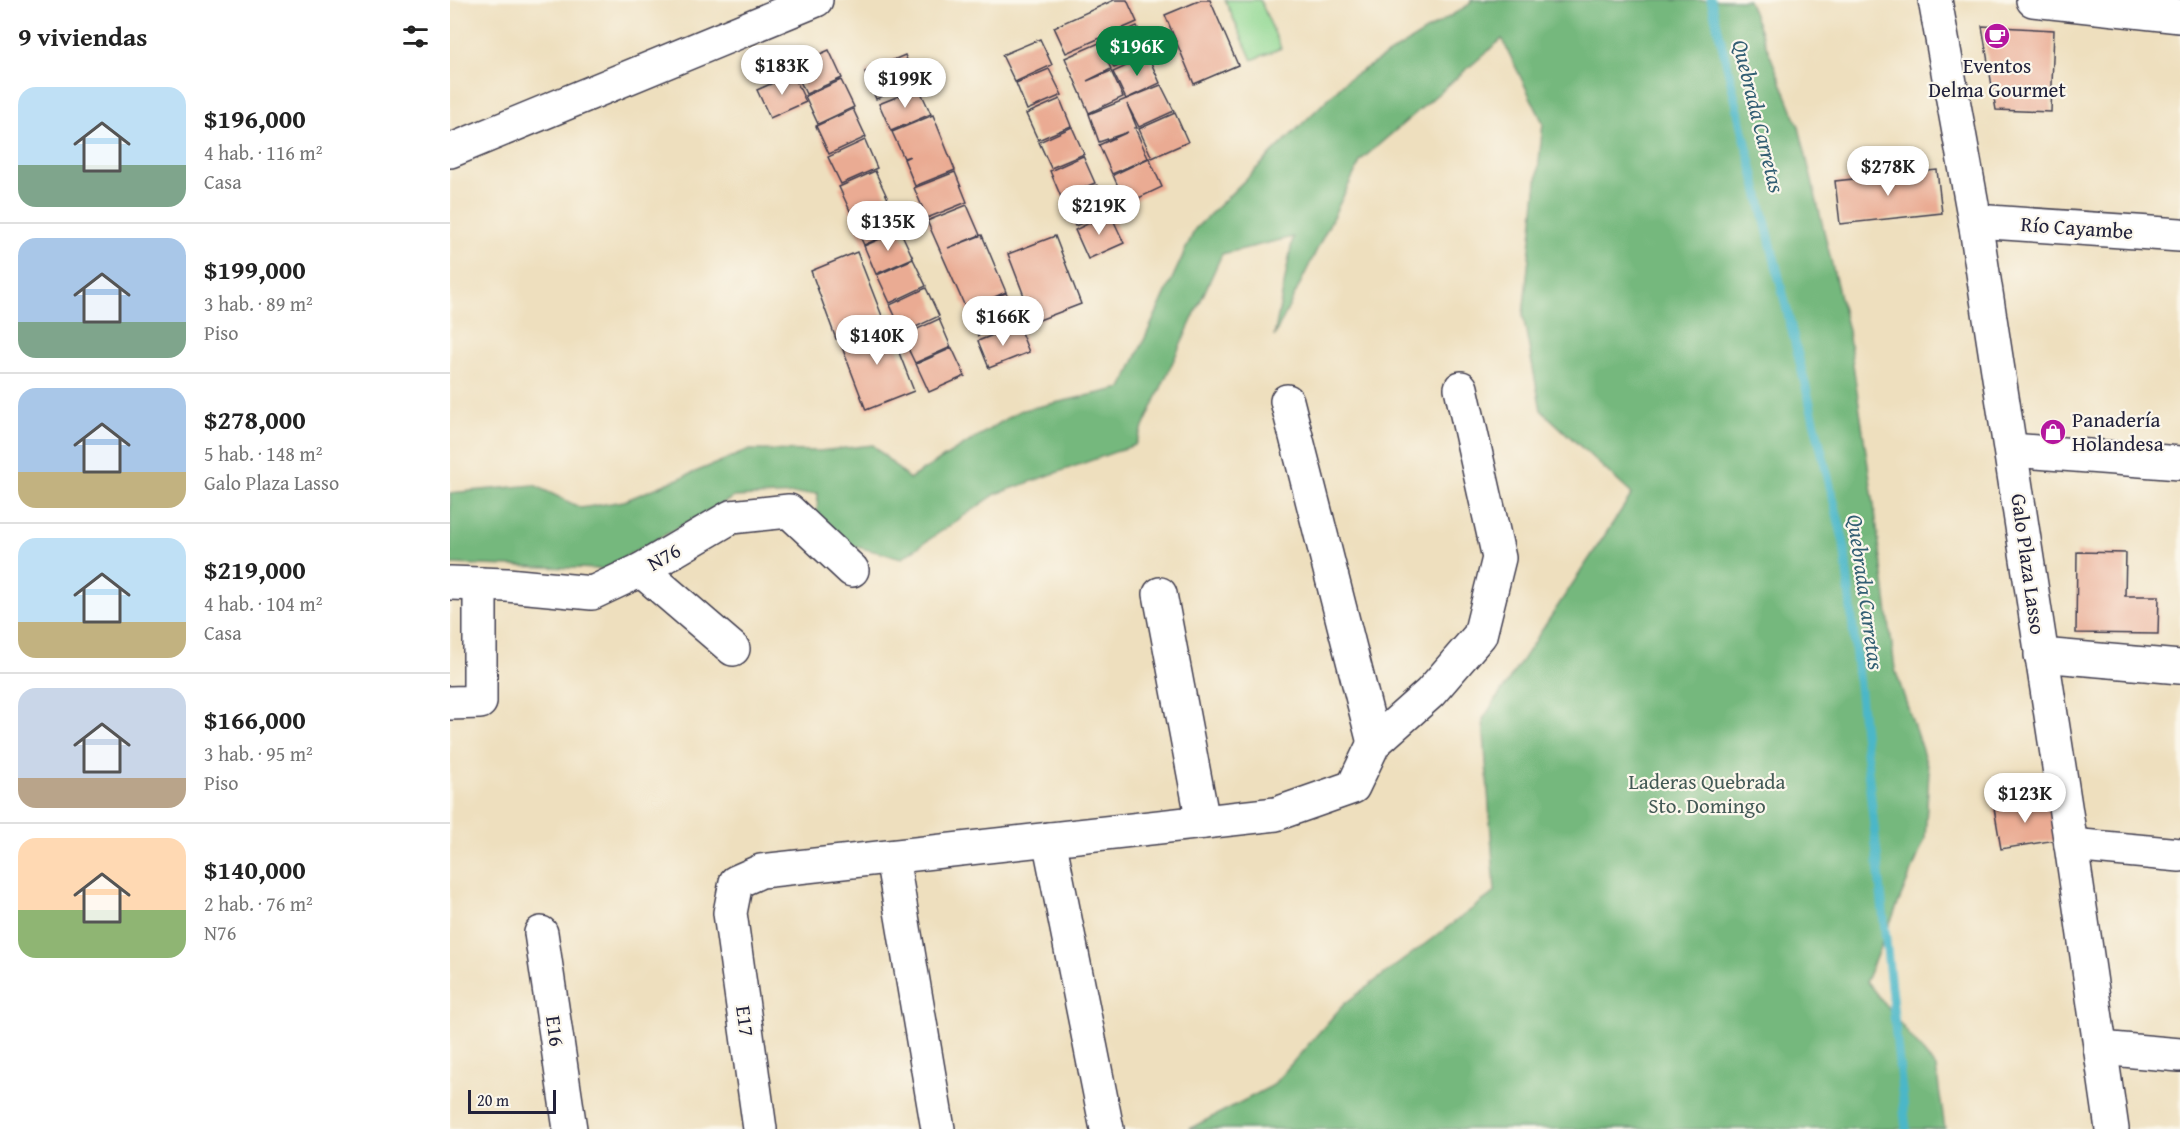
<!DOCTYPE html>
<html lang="es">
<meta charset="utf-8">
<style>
:root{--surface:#fff;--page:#f2f2f2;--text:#222;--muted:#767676;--line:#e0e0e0;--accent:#0b8043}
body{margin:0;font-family:"Gentium Book Plus",serif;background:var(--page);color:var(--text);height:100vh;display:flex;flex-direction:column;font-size:22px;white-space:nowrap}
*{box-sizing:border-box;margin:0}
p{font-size:20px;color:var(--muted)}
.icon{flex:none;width:33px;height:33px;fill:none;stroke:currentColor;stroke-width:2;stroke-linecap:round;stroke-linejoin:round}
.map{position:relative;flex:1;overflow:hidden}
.drawer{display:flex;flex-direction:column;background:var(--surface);width:450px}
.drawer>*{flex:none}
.scale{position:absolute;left:18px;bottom:15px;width:88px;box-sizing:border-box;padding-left:6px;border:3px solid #22223b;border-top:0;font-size:16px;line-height:21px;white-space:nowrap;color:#22223b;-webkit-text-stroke:4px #fbf7ec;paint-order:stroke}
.price{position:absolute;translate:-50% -51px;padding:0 14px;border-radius:21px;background:#fff;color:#222;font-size:20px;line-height:39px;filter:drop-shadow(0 2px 3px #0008)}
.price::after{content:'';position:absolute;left:50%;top:36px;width:18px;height:14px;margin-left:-9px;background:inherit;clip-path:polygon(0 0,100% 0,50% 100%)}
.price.active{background:var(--accent);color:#fff}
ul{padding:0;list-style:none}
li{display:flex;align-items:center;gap:18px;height:150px;padding:0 18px}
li+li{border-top:2px solid var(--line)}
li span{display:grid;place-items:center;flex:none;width:168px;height:120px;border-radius:18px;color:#555}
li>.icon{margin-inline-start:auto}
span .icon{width:72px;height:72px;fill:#fffc;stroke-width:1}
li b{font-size:26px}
h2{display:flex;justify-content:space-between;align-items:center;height:72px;padding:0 18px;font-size:26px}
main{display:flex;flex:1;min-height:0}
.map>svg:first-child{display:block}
</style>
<main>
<section class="drawer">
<h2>9 viviendas<svg class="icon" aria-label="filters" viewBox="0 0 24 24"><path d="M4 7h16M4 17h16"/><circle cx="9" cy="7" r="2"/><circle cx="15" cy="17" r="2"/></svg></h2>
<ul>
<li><span style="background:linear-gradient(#bfe0f5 65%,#7fa58c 0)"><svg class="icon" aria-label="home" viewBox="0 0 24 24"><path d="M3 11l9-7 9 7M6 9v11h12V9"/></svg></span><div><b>$196,000</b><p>4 hab. · 116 m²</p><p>Casa</p></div></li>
<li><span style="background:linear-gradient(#a9c7e8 70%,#7fa58c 0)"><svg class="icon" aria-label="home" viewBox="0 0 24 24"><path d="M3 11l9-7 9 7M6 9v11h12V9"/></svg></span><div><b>$199,000</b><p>3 hab. · 89 m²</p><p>Piso</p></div></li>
<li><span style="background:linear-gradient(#a9c7e8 70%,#c2b280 0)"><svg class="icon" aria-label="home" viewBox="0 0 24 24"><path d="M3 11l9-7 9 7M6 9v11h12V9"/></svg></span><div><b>$278,000</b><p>5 hab. · 148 m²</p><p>Galo Plaza Lasso</p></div></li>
<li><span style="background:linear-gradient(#bfe0f5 70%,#c2b280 0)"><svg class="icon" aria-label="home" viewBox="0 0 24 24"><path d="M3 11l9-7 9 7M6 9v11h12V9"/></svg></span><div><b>$219,000</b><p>4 hab. · 104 m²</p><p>Casa</p></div></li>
<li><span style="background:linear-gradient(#c9d6e8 75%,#b9a48a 0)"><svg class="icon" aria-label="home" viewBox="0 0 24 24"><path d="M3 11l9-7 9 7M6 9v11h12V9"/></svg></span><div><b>$166,000</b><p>3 hab. · 95 m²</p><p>Piso</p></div></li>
<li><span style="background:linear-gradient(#ffd9b3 60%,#8fb573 0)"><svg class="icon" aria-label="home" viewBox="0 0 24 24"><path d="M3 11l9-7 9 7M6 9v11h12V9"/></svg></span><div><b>$140,000</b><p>2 hab. · 76 m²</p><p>N76</p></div></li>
</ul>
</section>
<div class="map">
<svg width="1730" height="1129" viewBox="0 0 1730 1129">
<rect width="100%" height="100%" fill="#fbf7ec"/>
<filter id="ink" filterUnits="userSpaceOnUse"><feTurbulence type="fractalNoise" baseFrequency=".0167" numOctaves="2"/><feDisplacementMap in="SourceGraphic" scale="12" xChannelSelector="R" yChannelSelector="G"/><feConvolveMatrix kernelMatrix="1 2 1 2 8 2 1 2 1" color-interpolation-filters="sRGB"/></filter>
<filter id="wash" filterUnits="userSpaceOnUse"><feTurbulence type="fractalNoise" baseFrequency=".008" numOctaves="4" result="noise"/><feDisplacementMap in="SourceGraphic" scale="24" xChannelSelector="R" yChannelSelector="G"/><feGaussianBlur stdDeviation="1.35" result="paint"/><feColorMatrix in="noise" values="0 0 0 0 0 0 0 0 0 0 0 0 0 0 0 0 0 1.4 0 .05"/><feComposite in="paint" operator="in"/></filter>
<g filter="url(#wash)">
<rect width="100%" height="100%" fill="#eedfbe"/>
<polygon fill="#91d893" stroke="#5a7d67" stroke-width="1.5" points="775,0 810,0 831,48 802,60"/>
<polygon fill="#74b87d" stroke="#4b6d5c" stroke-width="1.5" points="1021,0 1298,0 1349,127 1398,331 1425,512 1445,669 1479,771 1475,839 1416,981 1486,1068 1495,1129 739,1129 822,1086 894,1004 1045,892 1033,719 1182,494 1091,410 1073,316 1093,123 1052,39 911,160 824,337 843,237 772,254 685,445 546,494 452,558 366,537 368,493 284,497 153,569 0,564 0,493 84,485 131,508 174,501 299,450 369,451 423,445 459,479 569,411 672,388 745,229 898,79 1020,4"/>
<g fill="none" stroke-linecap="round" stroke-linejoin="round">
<polyline stroke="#4bb7c8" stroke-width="9" points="1261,0 1394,543 1456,1129"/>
</g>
<g id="blocks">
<g fill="#eaab93">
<polygon points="664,0 677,0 687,22 616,53 604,27"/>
<polygon points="751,0 760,0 788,65 744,84 715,15"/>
<polygon points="687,26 699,53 664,68 652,41"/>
<polygon points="1532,26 1604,30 1601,112 1546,110"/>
<polygon points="590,39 602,65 565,82 552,55"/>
<polygon points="649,43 661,69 637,81 661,71 673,97 639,113 615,58"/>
<polygon points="379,50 392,78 356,94 343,66"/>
<polygon points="455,55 466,82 426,99 415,72"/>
<polygon points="698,56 710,83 676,99 663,72"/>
<polygon points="599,69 612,95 577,110 566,83"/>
<polygon points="343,74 356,102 320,118 307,90"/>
<polygon points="391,80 404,107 368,124 355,96"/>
<polygon points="711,85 724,111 689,127 677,104 687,128 685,128 698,158 662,174 649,145 678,132 649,142 639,114"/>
<polygon points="469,88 481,114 441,131 429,104"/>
<polygon points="610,99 621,126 588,140 576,114"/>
<polygon points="403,109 416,137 379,154 366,126"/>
<polygon points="725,113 738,142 702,158 689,129"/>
<polygon points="483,115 505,170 465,186 454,159 460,156 454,158 442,132"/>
<polygon points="622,127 634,154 601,168 589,142"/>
<polygon points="415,140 427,168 391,184 378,157"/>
<polygon points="633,156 645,183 611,197 600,171"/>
<polygon points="699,158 712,187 676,204 663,175"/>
<polygon points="1487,170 1492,213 1390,224 1385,181"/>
<polygon points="425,171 438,199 402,215 389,187"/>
<polygon points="505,172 517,202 477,218 464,188"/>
<polygon points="647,185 658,212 625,226 613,200"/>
<polygon points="437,201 450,229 414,245 401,217"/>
<polygon points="517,205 530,235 498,248 532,235 556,292 533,302 556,293 568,319 528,336 477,221"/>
<polygon points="660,213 674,243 638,259 625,230"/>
<polygon points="450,230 463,258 426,274 414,246"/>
<polygon points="605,236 631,304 584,322 558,254"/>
<polygon points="407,252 434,321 386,339 361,271"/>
<polygon points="463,259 476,286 440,303 427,275"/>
<polygon points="476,288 489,316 453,333 440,305"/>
<polygon points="489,319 501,347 465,363 452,336"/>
<polygon points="437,322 464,391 416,410 390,342"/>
<polygon points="568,325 579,352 539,368 528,341"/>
<polygon points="502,348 515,376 479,392 466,364"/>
<polygon points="1627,552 1676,553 1675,596 1709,596 1708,634 1626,633"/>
<polygon points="1600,799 1606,840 1551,849 1544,808"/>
</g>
</g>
</g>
<g filter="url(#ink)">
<use href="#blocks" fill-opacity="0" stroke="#413e4f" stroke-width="1.5"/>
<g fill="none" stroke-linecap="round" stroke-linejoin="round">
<g stroke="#413e4f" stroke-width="36">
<g id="minor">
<polyline points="1485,0 1525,221 1621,845 1662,1129"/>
<polyline points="1583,0 1730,16"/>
<polyline points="0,151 366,0"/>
<polyline points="1525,221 1730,235"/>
<polyline points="837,401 924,743"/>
<polyline points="1561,450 1730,463"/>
<polyline points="191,570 283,649"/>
<polyline points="0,583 57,585 142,593 191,570 281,517 339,511 402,570"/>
<polyline points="710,594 753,822"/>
<polyline points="1591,655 1730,667"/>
<polyline points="0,703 30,702 30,584"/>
<polyline points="599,839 657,1129"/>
<polyline points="1621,845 1730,855"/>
<polyline points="442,857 488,1129"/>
<polyline points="91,933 120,1129"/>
<polyline points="1650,1048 1730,1055"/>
<polyline points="310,1129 280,913 286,882 311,871 826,814 903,787 924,743 980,693 1030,635 1049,558 1011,388"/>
</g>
</g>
<use href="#minor" stroke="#fff" stroke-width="33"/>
</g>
</g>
<defs>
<g id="cafe-disc" transform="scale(1.35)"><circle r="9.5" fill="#b5179e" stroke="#fbf7ec"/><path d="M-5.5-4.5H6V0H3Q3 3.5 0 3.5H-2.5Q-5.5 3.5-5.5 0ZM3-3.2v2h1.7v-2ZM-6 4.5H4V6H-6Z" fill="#fff"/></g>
<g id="shop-disc" transform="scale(1.35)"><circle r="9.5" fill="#b5179e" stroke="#fbf7ec"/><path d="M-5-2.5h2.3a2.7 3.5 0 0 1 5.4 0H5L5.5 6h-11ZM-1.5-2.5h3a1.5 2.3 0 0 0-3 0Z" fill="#fff"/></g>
</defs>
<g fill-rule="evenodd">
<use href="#cafe-disc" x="1547" y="36"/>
<use href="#shop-disc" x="1603" y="432"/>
</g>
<g text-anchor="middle" stroke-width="4.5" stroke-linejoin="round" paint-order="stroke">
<g font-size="21" fill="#22223b" stroke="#fbf7ec">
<text x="1547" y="73">Eventos<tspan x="1547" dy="24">Delma Gourmet</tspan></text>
<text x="1622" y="427" text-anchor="start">Panadería<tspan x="1622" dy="24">Holandesa</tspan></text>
</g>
<g font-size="21" fill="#22223b" stroke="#fbf7ec">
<text transform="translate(1627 228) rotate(4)" y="7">Río Cayambe</text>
<text transform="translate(214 557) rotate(-30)" y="7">N76</text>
<text transform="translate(1578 564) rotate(82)" y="7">Galo Plaza Lasso</text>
<text transform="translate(295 1021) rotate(82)" y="7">E17</text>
<text transform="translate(105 1031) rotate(82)" y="7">E16</text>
</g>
<g font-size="21" fill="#435955" stroke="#fbf7ec">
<text x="1257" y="789">Laderas Quebrada<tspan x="1257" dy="24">Sto. Domingo</tspan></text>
</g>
<g font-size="22" font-style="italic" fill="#325e73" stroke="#fbf7ec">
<text transform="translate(1309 116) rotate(76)" y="8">Quebrada Carretas</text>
<text transform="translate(1416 592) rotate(82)" y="8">Quebrada Carretas</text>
</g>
</g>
</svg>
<div class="scale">20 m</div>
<b class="price active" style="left:687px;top:77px">$196K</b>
<b class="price" style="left:332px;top:96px">$183K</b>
<b class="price" style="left:455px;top:109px">$199K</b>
<b class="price" style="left:1438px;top:197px">$278K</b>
<b class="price" style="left:649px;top:236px">$219K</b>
<b class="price" style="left:438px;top:252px">$135K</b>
<b class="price" style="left:553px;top:347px">$166K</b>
<b class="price" style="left:427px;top:366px">$140K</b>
<b class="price" style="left:1575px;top:824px">$123K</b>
</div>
</main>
